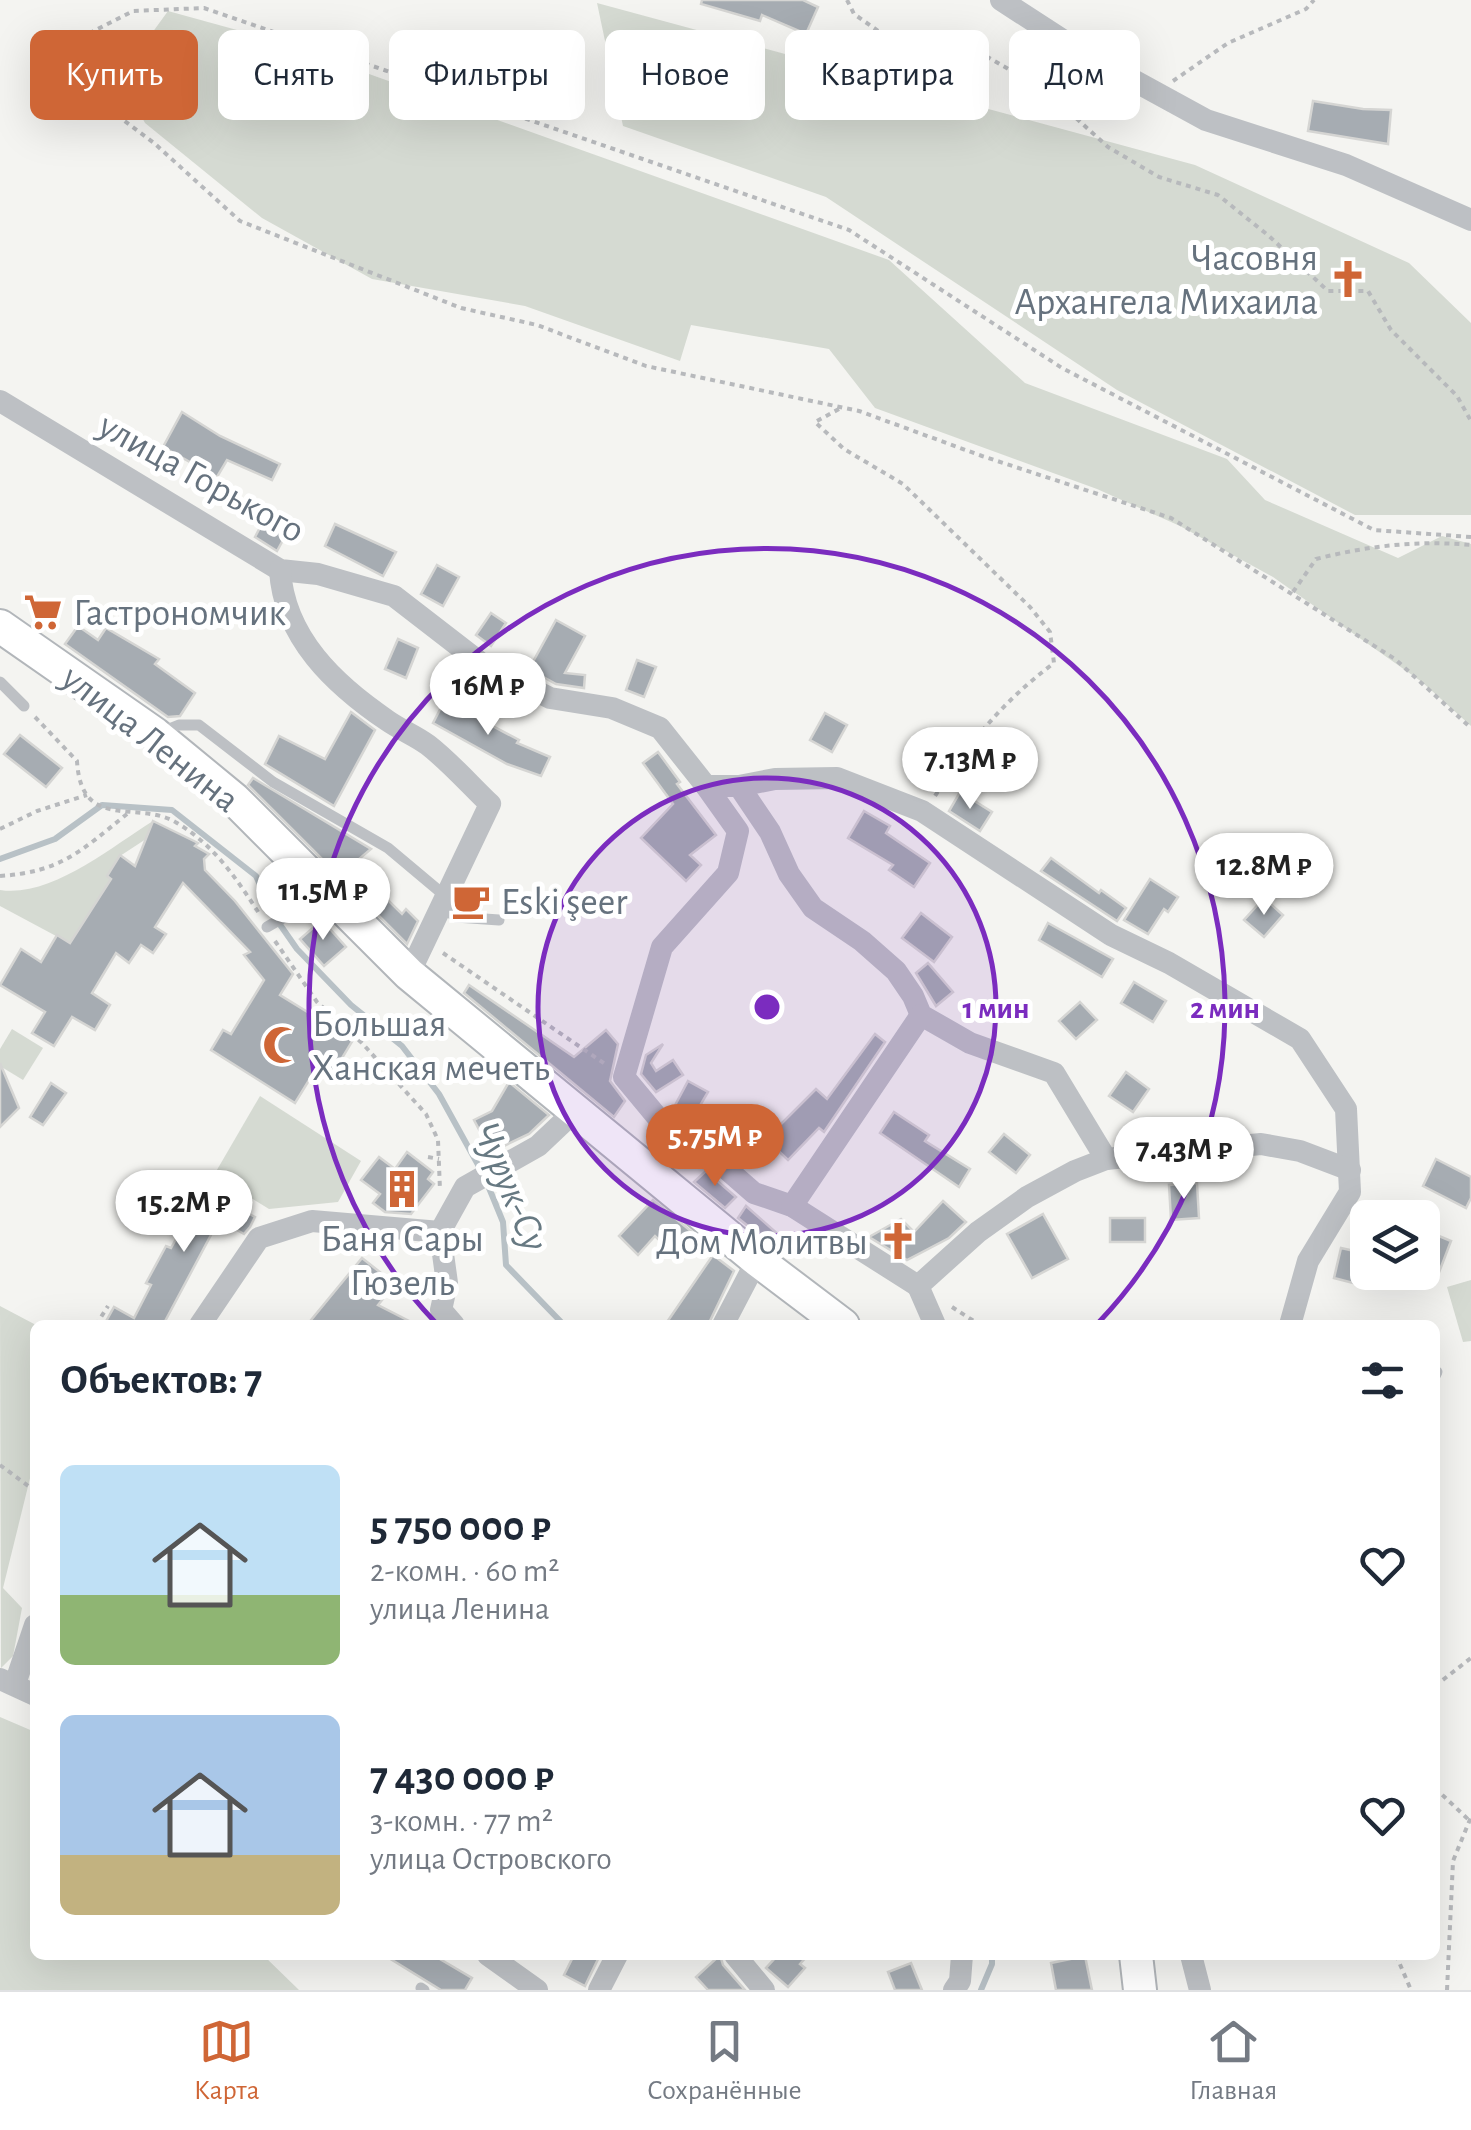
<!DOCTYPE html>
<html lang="ru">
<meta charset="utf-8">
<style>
:root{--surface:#fff;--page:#f2f2f3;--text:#1f2937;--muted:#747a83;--line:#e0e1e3;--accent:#cf6636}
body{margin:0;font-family:"Alegreya Sans",sans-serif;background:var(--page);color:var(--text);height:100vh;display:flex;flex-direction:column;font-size:38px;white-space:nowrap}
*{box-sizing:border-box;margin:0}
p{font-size:32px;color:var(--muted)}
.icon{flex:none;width:55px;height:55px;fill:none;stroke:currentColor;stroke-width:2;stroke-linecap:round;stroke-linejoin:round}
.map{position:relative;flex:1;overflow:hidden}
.panel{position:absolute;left:30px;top:1320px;width:1410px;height:640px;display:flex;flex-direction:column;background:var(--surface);border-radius:15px;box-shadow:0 10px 40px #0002}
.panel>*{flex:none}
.top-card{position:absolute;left:30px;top:30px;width:1412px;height:90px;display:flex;gap:20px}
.buttons{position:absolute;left:1350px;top:1200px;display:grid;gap:20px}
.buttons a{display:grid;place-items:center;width:90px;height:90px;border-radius:15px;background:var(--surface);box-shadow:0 10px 40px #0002;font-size:50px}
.price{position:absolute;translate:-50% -85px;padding:0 22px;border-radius:35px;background:#fff;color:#222;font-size:32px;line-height:65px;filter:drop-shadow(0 2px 5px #0008)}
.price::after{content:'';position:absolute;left:50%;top:60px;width:30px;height:22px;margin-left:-15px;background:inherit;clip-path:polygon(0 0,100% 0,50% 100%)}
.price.active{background:var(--accent);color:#fff}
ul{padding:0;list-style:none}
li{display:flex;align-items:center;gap:30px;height:250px;padding:0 30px}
li span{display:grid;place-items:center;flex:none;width:280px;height:200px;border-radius:15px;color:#555}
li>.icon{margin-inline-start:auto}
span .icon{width:120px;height:120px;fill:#fffc;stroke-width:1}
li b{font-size:42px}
h2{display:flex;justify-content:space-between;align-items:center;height:120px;padding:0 30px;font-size:42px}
.tag{padding:0 35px;border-radius:15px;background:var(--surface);box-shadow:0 10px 40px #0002;font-size:35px;line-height:90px}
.tag.active{background:var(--accent);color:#fff}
.tab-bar{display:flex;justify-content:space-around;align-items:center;height:140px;border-top:2px solid var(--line);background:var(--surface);font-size:28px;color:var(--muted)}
.tab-bar a{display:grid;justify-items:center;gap:5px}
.tab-bar .active{color:var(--accent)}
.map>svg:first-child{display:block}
</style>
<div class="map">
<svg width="1471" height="1990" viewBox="0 0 1471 1990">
<rect width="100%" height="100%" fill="#f4f4f1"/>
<g fill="#d5dad2">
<polygon points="597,3 1195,165 1409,263 1471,323 1471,515 1355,515 1117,390 826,197 623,126"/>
<polygon points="168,11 277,41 889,260 1025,383 1227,459 1265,500 1398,558 1442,536 1471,544 1471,726 1422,682 1273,577 1180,526 1097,489 875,408 829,349 691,325 680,361 525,306 372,279 262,218 145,123 125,85 139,51"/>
<path d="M153 821 146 839 120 856 107 876 111 879 71 944 0 906V890C51 898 111 847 153 821Z"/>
<polygon points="12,1029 43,1048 23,1080 0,1066 0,1049"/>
<polygon points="260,1096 361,1161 338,1202 269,1209 214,1175"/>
<polygon points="1471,1280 1471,1341 1463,1342 1447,1287"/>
<polygon points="0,1306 36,1325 35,1458 3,1588 22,1608 13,1656 1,1668"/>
<polygon points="0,1717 35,1732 35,1955 263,1955 299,1990 0,1990"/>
</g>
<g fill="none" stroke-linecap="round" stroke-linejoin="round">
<g stroke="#b8c1c6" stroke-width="6">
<polyline points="0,859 55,839 102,805 172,810 256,876 274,916 297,949 351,1005 402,1046 439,1094 482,1172"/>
<polyline points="487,1183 503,1222 506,1265 564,1325"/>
<polyline points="981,1990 992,1964 992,1955"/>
</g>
</g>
<g fill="#a6acb2" stroke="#d5d5d3" stroke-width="2.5">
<polygon points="702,0 803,0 818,7 806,34 762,15 760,21 701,4"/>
<polygon points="1313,101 1363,109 1391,110 1388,144 1308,131"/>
<polygon points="182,412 220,436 280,464 272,480 227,460 217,477 163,447"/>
<polygon points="265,518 288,531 277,551 255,537"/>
<polygon points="335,524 396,552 383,576 325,546"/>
<polygon points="437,565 459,577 443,606 421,594"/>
<polygon points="491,613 506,623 491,646 476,635"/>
<polygon points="556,620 585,636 565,673 585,675 584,688 556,684 529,669"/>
<polygon points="78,626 98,640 106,628 159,659 155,664 195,693 180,716 168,717 65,644"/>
<polygon points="398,639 418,648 406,678 385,669"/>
<polygon points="637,660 656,667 644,697 626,690"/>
<polygon points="447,696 473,709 470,714 519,740 517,743 550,757 541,776 507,764 433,723"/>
<polygon points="351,712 375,730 334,806 265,764 279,736 325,759"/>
<polygon points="825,713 847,725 832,752 810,740"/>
<polygon points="20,735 62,768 46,787 4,754"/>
<polygon points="658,752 680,782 677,784 716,835 690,855 701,865 686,881 641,838 673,804 643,763"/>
<polygon points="253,778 371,849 352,865 402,914 406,909 418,921 407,944 248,785"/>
<polygon points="960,792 992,812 980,831 949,811"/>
<polygon points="864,811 890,826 886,833 930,863 914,887 889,870 893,865 848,838"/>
<polygon points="153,821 198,843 195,846 209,854 204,859 205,870 235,901 293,974 280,995 353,1040 333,1073 319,1064 295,1103 211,1050 223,1030 231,1034 264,980 244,955 250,952 183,883 155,927 166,934 153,953 141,945 129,963 116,953 92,993 110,1005 95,1030 72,1017 54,1046 32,1033 45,1012 0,985 21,949 41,962 57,935 70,943 111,879 107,876 120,855 135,866"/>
<polygon points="1051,858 1099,893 1101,890 1126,908 1117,921 1041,871"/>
<polygon points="1150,879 1178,897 1168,912 1164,909 1148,934 1124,920"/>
<polygon points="1264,898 1283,915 1264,937 1244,920"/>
<polygon points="921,913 952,937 934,962 902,938"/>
<polygon points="322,920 346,947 324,966 300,939"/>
<polygon points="1048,923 1113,959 1102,977 1039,940"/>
<polygon points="928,963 953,992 936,1006 916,973"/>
<polygon points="1134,982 1166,1001 1153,1022 1121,1003"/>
<polygon points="469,985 574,1057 606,1030 618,1044 610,1081 625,1101 614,1117 464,993"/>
<polygon points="1080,1002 1097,1020 1076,1039 1059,1021"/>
<polygon points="875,1034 885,1042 824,1132 819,1128 788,1160 766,1139 816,1089 827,1099"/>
<polygon points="663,1044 651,1063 656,1071 673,1060 683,1075 656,1092 641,1074 646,1055"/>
<polygon points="0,1063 19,1108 0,1127"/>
<polygon points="1126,1072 1149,1089 1133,1112 1109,1096"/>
<polygon points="688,1081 708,1092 691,1121 672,1111"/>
<polygon points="509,1082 549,1115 529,1134 491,1152 474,1120 492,1111"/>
<polygon points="51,1083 66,1093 43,1125 30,1117"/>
<polygon points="894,1112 929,1135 925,1141 970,1169 959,1187 880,1133"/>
<polygon points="1004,1134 1030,1155 1016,1173 989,1152"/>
<polygon points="407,1152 433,1172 428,1179 434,1184 411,1214 385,1212 373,1203 380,1194 361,1180 379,1157 395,1169"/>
<polygon points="1436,1159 1471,1177 1471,1198 1466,1208 1423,1186"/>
<polygon points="706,1171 736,1197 725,1208 694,1182"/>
<polygon points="198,1180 230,1197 228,1202 255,1217 250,1227 244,1234 219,1220 163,1325 104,1325 114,1307 134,1318 151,1285 146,1283 166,1246 171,1248 191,1212 183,1208"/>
<polygon points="1197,1183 1199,1218 1171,1220 1169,1185"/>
<polygon points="653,1200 698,1237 678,1258 655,1236 638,1255 619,1236"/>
<polygon points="943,1201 966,1222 949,1238 907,1260 869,1237 901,1219 914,1232"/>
<polygon points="746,1206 788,1243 779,1251 738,1218"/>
<polygon points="1043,1214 1068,1259 1032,1278 1007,1234"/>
<rect x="1110" y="1218" width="35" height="24"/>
<polygon points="1422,1229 1451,1241 1438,1275 1422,1269"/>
<polygon points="1341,1248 1368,1254 1361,1285 1334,1278"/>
<polygon points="713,1255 734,1271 708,1325 665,1325"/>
<polygon points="362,1258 395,1284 378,1305 417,1325 307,1325"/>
<polygon points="384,1955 433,1955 472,1978 465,1990 441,1990"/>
<polygon points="574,1955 600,1955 585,1986 564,1975"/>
<polygon points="720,1955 723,1965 745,1990 708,1990 696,1977"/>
<polygon points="778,1955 808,1955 800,1964 805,1968 788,1987 766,1968"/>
<polygon points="1085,1956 1092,1990 1056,1990 1051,1963"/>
<polygon points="911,1963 922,1990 895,1990 888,1972"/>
</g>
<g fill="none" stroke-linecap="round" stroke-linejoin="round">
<g stroke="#b2b6ba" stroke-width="36">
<g id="secondary">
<polyline points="0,626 155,734 234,799 409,974 757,1260 843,1325"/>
<polyline points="1136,1955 1140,1990"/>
</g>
</g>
<g stroke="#b7b9bc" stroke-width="4" stroke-dasharray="5 5" stroke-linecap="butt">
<polyline points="847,0 854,14 891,40 928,36 977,51 1045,90 1108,147 1159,177 1218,195 1269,236 1328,291 1368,291 1391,330 1457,396 1471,421"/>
<polyline points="1173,81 1228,43 1306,9 1314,0"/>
<path d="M839 409 815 422 844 449 903 484 1030 607 1050 632 1054 663C1001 703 971 741 935 796"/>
<polyline points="1471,537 1374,530 1062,368 849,230 204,8 133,11 92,32 81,66 98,101 154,143 240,221 461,308 537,325 646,366 859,411 982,456 1171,518 1395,659 1471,728"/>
<path d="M1293 592 1316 559C1367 546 1418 540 1471 545"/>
<path d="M35 717 77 761C81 833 139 799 177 823 214 845 237 879 260 915"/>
<polyline points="0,829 37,811 87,795"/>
<path d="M0 876C61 872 81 851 127 814"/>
<polyline points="275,941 317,1002 362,1043 426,1114 438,1140 440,1190"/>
<polyline points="443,953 608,1066"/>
<polyline points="428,1157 439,1159"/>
<polyline points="952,1307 980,1325"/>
<polyline points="96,1325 108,1306"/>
<polyline points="0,1465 35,1491"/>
<polyline points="1435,1686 1471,1658"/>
<polyline points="1435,1788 1471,1822"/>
<polyline points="1396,1955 1411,1990"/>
<polyline points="1447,1990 1453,1861 1471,1817"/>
</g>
<g stroke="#bdc0c4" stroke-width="11">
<polyline points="0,682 24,706"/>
<polyline points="159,733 179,725 199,725 273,782 388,848 444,895 449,912 456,917 499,920"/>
<polyline points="267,927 324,894"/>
<polyline points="1435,1376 1437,1372"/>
<polyline points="421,1988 424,1990"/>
</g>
<g stroke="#bdc0c4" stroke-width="22">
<polyline points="1001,0 1078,50 1206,120 1346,165 1471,220"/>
<polyline points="0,401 280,570 318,574 394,596 482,664 550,698 612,708 660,728 706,786 739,786 775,779 837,778 922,811 1111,935 1169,963 1300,1039 1346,1109 1350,1192 1308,1261 1290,1325"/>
<path d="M280 570C284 638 335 685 388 721 401 730 416 736 428 745 450 762 470 785 490 804L409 974"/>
<polyline points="739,786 770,832 789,874 813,908 862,941 896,971 913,996 921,1015 970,1043 1054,1073 1106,1159"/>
<polyline points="675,1149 658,1118 624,1077 662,947 728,873 738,831 706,786"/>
<polyline points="665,1159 675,1149 707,1152 754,1193 792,1206 918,1286"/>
<polyline points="792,1206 921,1015"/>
<polyline points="440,1232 465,1187 538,1146 576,1110"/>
<polyline points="440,1232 447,1283 441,1310 454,1325"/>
<polyline points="200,1325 259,1238 312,1221 440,1232"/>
<polyline points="723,1325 757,1260"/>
<polyline points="935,1325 918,1286 978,1232 1027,1197 1075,1171 1106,1159 1261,1144 1300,1151 1350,1170"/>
<polyline points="0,1679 35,1695"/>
<polyline points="15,1684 35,1625"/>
<polyline points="488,1955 537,1990"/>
<polyline points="735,1955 764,1990"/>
<polyline points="1191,1955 1200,1990"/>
<polyline points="599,1990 617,1955"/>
<polyline points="954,1990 960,1981 962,1955"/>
</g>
<use href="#secondary" stroke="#fff" stroke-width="32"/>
</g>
<circle cx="767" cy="1007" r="229" fill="#7b2cbf" fill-opacity=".12"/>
<g fill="none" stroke="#7b2cbf" stroke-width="5">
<circle cx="767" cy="1007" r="229"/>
<path d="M435 1322A458 458 0 1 1 1099 1322"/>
</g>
<defs>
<g id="church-bare" transform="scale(3)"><path d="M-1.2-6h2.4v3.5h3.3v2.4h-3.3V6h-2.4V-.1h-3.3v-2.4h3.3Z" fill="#cf6636" stroke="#fff" stroke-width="2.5" paint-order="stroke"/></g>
<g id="supermarket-bare" transform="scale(3)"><path d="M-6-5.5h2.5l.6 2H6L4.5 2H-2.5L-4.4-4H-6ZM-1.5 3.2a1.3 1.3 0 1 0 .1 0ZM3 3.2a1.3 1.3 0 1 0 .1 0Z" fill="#cf6636" stroke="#fff" stroke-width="2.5" paint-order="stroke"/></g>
<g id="cafe-bare" transform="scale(3)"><path d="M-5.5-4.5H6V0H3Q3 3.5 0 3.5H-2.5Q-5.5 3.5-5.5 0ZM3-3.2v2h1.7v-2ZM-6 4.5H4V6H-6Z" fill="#cf6636" stroke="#fff" stroke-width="2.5" paint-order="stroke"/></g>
<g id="mosque-bare" transform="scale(3)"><path d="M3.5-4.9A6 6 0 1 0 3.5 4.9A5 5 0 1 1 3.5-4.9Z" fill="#cf6636" stroke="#fff" stroke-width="2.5" paint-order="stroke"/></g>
<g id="building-bare" transform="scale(3)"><path d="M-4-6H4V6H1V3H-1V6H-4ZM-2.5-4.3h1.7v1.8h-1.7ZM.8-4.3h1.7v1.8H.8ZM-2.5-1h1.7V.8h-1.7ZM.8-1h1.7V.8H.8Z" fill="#cf6636" stroke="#fff" stroke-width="2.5" paint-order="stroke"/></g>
</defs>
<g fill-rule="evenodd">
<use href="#church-bare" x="1348" y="279"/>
<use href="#supermarket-bare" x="43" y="612"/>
<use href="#cafe-bare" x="471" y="901"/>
<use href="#mosque-bare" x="282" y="1045"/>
<use href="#building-bare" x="402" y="1189"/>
<use href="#church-bare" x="898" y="1241"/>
</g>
<g text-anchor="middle" stroke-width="10" stroke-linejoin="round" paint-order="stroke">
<g font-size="38" fill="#66727e" stroke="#fff" text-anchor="start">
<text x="1318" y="270" text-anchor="end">Часовня<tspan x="1318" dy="44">Архангела Михаила</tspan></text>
<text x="73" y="625">Гастрономчик</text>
<text x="501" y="914">Eski şeer</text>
<text x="312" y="1036">Большая<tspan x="312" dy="44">Ханская мечеть</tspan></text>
<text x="402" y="1251" text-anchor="middle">Баня Сары<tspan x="402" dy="44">Гюзель</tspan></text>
<text x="868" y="1254" text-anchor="end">Дом Молитвы</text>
</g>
<g font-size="38" fill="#66727e" stroke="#fff">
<text transform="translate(202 477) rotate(29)" y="13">улица Горького</text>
<text transform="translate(151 738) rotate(38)" y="13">улица Ленина</text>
</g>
<g font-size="40" font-style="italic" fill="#677982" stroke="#fff">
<text transform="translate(512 1186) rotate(67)" y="14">Чурук-Су</text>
</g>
</g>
<circle cx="767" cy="1007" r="15" fill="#7b2cbf" stroke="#fff" stroke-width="5"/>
<g font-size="30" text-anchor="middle" font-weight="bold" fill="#7b2cbf" stroke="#fff" stroke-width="10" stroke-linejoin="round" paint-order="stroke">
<text x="996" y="1018">1 мин</text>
<text x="1225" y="1018">2 мин</text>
</g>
</svg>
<div class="buttons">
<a><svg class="icon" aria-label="layers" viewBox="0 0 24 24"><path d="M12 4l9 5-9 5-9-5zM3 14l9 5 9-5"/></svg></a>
</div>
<b class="price" style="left:488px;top:738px">16M ₽</b>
<b class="price" style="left:970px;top:812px">7.13M ₽</b>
<b class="price" style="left:1264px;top:918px">12.8M ₽</b>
<b class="price" style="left:323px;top:943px">11.5M ₽</b>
<b class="price active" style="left:715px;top:1189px">5.75M ₽</b>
<b class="price" style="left:1184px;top:1202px">7.43M ₽</b>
<b class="price" style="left:184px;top:1255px">15.2M ₽</b>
<div class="top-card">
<a class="tag active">Купить</a>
<a class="tag">Снять</a>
<a class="tag">Фильтры</a>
<a class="tag">Новое</a>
<a class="tag">Квартира</a>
<a class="tag">Дом</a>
</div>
<section class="panel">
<h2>Объектов: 7<svg class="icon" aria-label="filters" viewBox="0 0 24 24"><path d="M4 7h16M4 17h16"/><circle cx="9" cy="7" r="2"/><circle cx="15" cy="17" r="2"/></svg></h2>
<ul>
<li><span style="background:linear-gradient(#bfe0f5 65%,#8fb573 0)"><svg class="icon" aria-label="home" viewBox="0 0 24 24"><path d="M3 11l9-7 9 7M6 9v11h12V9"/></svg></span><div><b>5 750 000 ₽</b><p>2-комн. · 60 m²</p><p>улица Ленина</p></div><svg class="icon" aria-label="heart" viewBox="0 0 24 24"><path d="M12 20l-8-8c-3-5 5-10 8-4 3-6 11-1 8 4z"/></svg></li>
<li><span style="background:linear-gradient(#a9c7e8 70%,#c2b280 0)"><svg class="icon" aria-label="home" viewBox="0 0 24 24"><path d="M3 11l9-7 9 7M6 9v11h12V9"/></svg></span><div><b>7 430 000 ₽</b><p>3-комн. · 77 m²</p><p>улица Островского</p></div><svg class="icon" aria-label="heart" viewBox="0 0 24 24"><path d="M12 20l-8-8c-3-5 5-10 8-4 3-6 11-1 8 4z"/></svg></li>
</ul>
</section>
</div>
<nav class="tab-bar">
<a class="active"><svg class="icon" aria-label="map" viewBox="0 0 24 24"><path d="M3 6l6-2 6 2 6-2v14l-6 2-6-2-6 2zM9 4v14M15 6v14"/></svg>Карта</a>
<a><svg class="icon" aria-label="saved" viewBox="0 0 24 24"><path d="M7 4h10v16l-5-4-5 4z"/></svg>Сохранённые</a>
<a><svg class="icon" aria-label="home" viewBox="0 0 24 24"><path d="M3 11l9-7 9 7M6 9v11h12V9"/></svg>Главная</a>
</nav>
